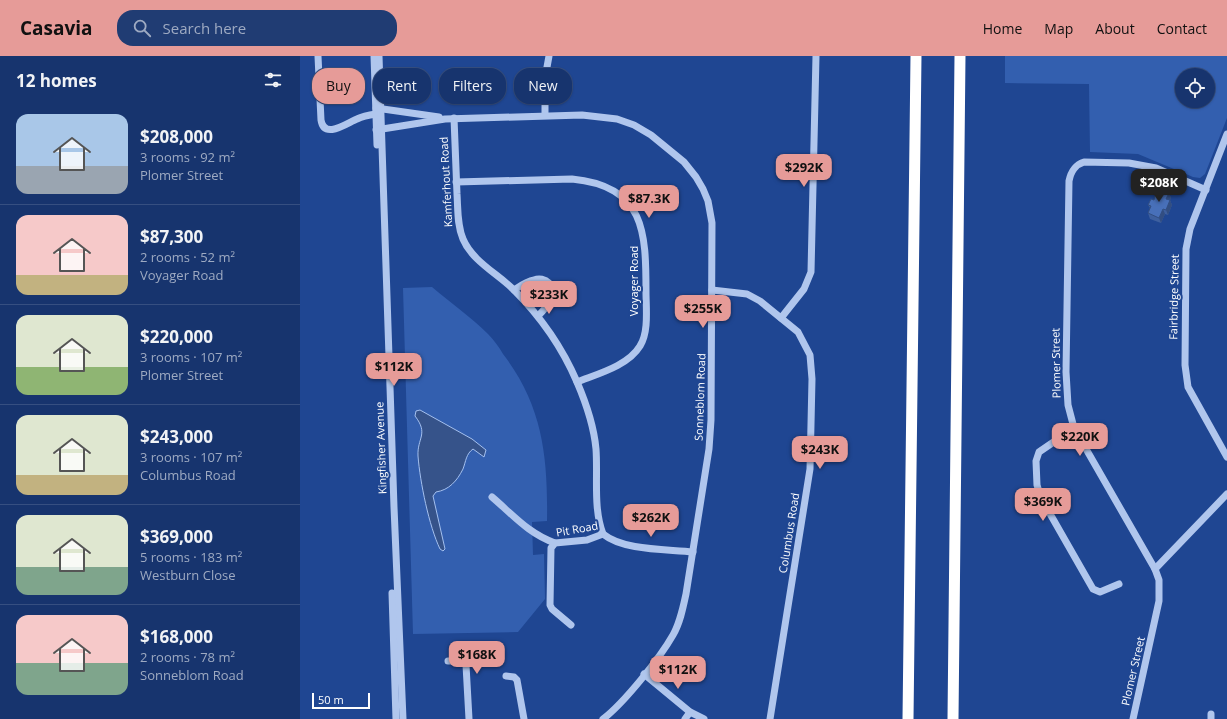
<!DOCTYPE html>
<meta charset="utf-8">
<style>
:root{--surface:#17346e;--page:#203c73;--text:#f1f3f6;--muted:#9eaac2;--line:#364f81;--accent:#e69b98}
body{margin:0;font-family:"Open Sans",sans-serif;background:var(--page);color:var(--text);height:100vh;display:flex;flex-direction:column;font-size:15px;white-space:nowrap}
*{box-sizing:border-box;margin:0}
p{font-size:13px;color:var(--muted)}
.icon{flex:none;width:22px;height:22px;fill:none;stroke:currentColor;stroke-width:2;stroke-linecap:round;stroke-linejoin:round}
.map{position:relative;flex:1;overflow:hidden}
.drawer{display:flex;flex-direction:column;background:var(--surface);width:300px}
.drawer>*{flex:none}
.banner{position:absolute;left:12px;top:12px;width:380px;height:36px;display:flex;gap:8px}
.tools{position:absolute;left:875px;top:12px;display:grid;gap:8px}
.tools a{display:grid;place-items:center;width:40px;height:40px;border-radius:50%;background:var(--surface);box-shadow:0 1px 3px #0004,0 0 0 1px var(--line);font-size:20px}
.scale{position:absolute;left:12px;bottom:10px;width:58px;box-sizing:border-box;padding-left:4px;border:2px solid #fff;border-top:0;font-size:11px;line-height:14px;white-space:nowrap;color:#fff;-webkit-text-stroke:3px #1f4692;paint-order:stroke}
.price{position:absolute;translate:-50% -34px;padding:0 9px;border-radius:8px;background:var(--accent);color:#111;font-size:13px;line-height:26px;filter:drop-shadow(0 1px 2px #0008)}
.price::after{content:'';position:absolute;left:50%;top:24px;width:12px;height:9px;margin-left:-6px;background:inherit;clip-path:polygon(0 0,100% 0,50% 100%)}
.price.active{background:#222;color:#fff}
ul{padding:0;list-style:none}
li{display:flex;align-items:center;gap:12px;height:100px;padding:0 16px}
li+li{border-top:1px solid var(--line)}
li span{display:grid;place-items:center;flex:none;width:112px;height:80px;border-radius:12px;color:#555}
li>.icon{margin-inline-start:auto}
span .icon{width:48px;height:48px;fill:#fffc;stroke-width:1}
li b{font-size:17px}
h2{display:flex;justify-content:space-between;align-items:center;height:48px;padding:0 16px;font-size:17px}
.tag{padding:0 14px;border-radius:16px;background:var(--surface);box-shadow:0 1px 3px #0004,0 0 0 1px var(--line);font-size:14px;line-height:36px}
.tag.active{background:var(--accent);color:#111}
header{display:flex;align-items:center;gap:24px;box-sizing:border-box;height:56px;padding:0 20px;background:var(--accent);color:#111}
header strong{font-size:19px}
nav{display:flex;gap:22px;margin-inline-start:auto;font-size:14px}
.search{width:280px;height:36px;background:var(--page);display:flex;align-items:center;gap:10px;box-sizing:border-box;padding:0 14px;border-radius:16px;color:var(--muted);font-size:15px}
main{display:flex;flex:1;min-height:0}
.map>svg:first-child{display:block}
</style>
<header>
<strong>Casavia</strong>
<div class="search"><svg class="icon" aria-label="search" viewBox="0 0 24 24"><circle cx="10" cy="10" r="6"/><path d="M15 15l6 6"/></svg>Search here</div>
<nav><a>Home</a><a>Map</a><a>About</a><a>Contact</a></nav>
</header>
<main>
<section class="drawer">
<h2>12 homes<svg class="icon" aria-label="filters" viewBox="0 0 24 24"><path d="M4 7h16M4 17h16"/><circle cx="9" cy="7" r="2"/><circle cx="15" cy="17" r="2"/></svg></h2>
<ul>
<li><span style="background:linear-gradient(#a9c7e8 65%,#9aa5b1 0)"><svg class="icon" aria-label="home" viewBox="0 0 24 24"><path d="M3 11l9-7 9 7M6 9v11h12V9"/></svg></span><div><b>$208,000</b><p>3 rooms · 92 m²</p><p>Plomer Street</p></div></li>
<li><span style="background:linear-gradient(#f6c9c9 75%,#c2b280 0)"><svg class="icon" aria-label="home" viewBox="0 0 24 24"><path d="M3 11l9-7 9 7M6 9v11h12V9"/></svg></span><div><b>$87,300</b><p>2 rooms · 52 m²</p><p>Voyager Road</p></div></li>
<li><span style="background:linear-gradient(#dfe7d0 65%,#8fb573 0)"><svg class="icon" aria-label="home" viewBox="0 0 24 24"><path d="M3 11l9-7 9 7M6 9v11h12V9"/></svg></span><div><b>$220,000</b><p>3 rooms · 107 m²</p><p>Plomer Street</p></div></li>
<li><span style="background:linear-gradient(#dfe7d0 75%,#c2b280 0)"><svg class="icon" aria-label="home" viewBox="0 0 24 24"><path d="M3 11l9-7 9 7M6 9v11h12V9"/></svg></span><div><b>$243,000</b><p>3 rooms · 107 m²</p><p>Columbus Road</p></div></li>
<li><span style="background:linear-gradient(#dfe7d0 65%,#7fa58c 0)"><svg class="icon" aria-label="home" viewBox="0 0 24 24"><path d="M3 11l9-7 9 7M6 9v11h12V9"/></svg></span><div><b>$369,000</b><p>5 rooms · 183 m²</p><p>Westburn Close</p></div></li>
<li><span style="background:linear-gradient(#f6c9c9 60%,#7fa58c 0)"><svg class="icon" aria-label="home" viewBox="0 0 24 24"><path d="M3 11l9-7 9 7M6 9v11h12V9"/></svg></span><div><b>$168,000</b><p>2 rooms · 78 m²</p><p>Sonneblom Road</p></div></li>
</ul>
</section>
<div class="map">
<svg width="927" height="663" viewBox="0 0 927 663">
<rect width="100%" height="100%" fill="#1f4692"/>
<g fill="#335faf" fill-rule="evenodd">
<path d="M705 0H927V62L905 118 900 122 893 121 838 98 790 96 789 28 705 27ZM882 19H908V45H882Z"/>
<path d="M132 231C151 247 171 261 188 278 194 284 199 291 203 298 243 350 248 402 247 465L232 466 233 499 244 498 245 543 218 576 113 578 103 232Z"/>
</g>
<path fill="#36538a" stroke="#a4c0ef" d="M120 354 172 383 186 394 184 401 173 393C166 398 166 405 163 413 157 425 149 434 136 436L133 440 145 493 143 495 140 493C129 470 120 426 118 400 117 382 129 378 115 360L116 355Z"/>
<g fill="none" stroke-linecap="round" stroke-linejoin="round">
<g stroke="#b0c6ed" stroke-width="7">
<path d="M18 0 21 64C24 84 47 67 57 63 63 60 69 59 76 58"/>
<polyline points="74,0 77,89"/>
<polyline points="79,0 94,451 103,663"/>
<polyline points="76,52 139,61"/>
<polyline points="245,59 245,22 249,0"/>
<path d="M154 62C155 88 156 113 157 138 158 153 157 169 163 183 172 205 198 218 214 234 241 261 262 291 277 326 286 347 294 371 296 393 298 421 293 452 303 478 324 495 367 493 393 496"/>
<path d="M76 74 145 63 282 59 317 63 334 69 351 79 384 106 396 121 403 133 408 145 412 167 411 364 409 393 386 538C383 552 380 567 373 579 360 602 324 647 303 663"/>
<polyline points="927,78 890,173 886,193 885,309 888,331 927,401"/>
<path d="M156 126 272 123C345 130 346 176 346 236 346 252 349 276 340 290 328 310 297 318 277 326"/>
<path d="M214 234C220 230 227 225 234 224 239 222 245 223 249 227 259 238 246 252 238 260"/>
<polyline points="412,234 447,238 460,245 498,276 510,299 512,323 510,413 470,663"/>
<polyline points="481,262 504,233 511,216 516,0"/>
<polyline points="774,372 739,396 736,405 737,429 741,442 793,533 800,536 819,528"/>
<path d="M192 441C213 459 229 478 255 487"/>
<polyline points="855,513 927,438"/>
<polyline points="92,537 96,663"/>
<polyline points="271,569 252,553 250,549 251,492 255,487 287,484 303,478"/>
<polyline points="148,605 162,605 166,609 169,663"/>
<polyline points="344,618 390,656 404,663"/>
<polyline points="206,620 214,621 217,624 224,663"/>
<polyline points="385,663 390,656"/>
<path d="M833 663 859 545V524L855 513 774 372 768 349 766 316 769 125C771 115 775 109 784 106L829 107 856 112 906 134"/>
<polyline points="911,663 911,658"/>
</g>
<g stroke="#fff" stroke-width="11">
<polyline points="608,663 616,0"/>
<polyline points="653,663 660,0"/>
</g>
</g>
<polygon fill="#3e609f" points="869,137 871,142 870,144 872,149 868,159 865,158 861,167 850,163 848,157 850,152 848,149"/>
<g fill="#324e82">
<polygon points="869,137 871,142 870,144 872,149 868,159 866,154 866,143"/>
<polygon points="863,153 865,158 861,167 859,162"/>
</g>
<polygon fill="#4870b9" stroke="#324e82" points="857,132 869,137 866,143 870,144 866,154 863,153 859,162 848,157 851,150 848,149 851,143 854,144"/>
<g text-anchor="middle" stroke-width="4" stroke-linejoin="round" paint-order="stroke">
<g font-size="11" fill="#fff" stroke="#1f4692">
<text transform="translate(146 126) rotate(-93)" y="4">Kamferhout Road</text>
<text transform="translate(334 225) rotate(-90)" y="4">Voyager Road</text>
<text transform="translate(874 241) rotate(-89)" y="4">Fairbridge Street</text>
<text transform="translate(756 307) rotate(-91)" y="4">Plomer Street</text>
<text transform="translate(400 341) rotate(-88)" y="4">Sonneblom Road</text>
<text transform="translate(81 392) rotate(-92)" y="4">Kingfisher Avenue</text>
<text transform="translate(277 473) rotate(-10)" y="4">Pit Road</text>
<text transform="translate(489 477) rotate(-81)" y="4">Columbus Road</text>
<text transform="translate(833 615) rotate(-77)" y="4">Plomer Street</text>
</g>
</g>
</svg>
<div class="tools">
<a><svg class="icon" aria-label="locate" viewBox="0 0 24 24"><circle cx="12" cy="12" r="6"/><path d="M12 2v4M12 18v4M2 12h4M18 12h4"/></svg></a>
</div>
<div class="scale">50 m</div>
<b class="price" style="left:504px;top:132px">$292K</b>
<b class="price active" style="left:859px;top:147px">$208K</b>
<b class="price" style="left:349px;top:163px">$87.3K</b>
<b class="price" style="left:249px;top:259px">$233K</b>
<b class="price" style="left:403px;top:273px">$255K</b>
<b class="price" style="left:94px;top:331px">$112K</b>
<b class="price" style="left:780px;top:401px">$220K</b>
<b class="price" style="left:520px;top:414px">$243K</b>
<b class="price" style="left:743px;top:466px">$369K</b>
<b class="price" style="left:351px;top:482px">$262K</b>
<b class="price" style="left:177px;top:619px">$168K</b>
<b class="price" style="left:378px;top:634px">$112K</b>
<div class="banner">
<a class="tag active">Buy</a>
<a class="tag">Rent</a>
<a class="tag">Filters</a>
<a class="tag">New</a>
</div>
</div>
</main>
